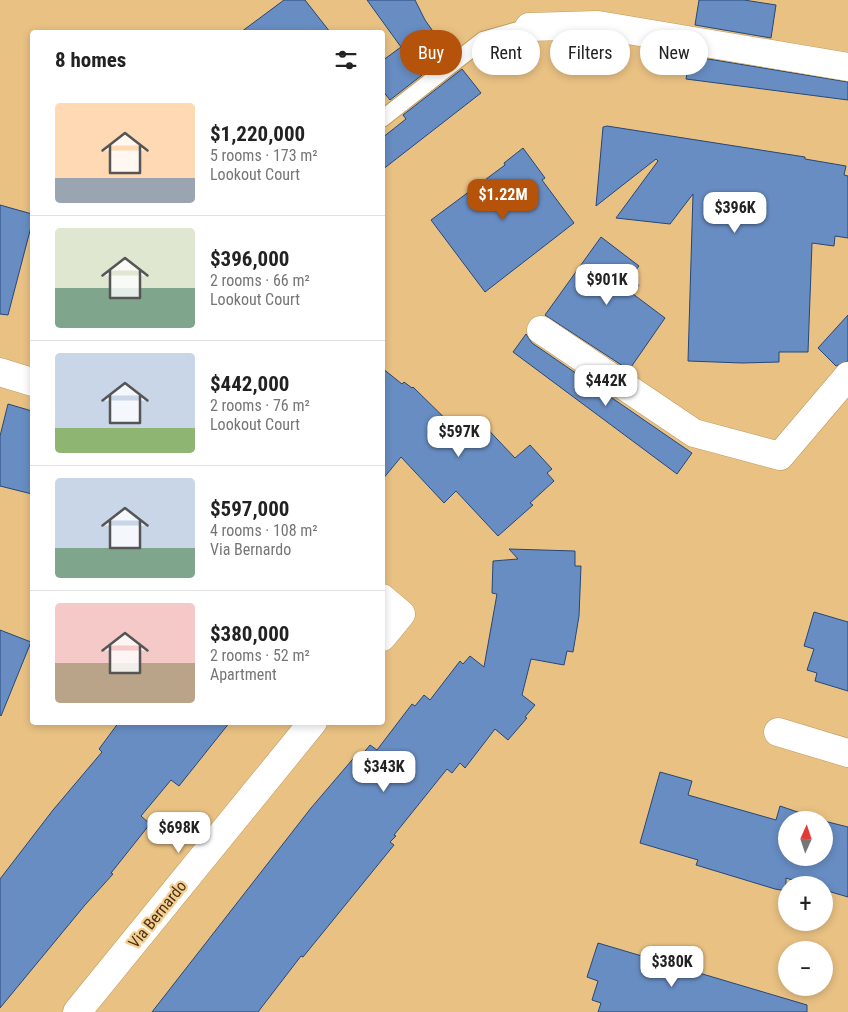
<!DOCTYPE html>
<meta charset="utf-8">
<style>
:root{--surface:#fff;--page:#f2f2f2;--text:#222;--muted:#767676;--line:#e0e0e0;--accent:#b45309}
body{margin:0;font-family:"Roboto Condensed",sans-serif;background:var(--page);color:var(--text);height:100vh;display:flex;flex-direction:column;font-size:19px;white-space:nowrap}
*{box-sizing:border-box;margin:0}
p{font-size:16px;color:var(--muted)}
.icon{flex:none;width:28px;height:28px;fill:none;stroke:currentColor;stroke-width:2;stroke-linecap:round;stroke-linejoin:round}
.map{position:relative;flex:1;overflow:hidden}
.sheet{position:absolute;left:30px;top:30px;width:355px;height:695px;display:flex;flex-direction:column;background:var(--surface);border-radius:5px;box-shadow:0 2px 8px #0003}
.sheet>*{flex:none}
.guide{position:absolute;left:400px;top:30px;width:372px;height:45px;display:flex;gap:10px}
.needle{width:32px;rotate:3deg}
.tools{position:absolute;left:778px;top:811px;display:grid;gap:10px}
.tools a{display:grid;place-items:center;width:55px;height:55px;border-radius:50%;background:var(--surface);box-shadow:0 2px 8px #0003;font-size:25px}
.price{position:absolute;translate:-50% -42px;padding:0 11px;border-radius:10px;background:#fff;color:#222;font-size:16px;line-height:32px;filter:drop-shadow(0 1px 2px #0008)}
.price::after{content:'';position:absolute;left:50%;top:30px;width:15px;height:11px;margin-left:-8px;background:inherit;clip-path:polygon(0 0,100% 0,50% 100%)}
.price.selected{background:var(--accent);color:#fff}
ul{padding:0;list-style:none}
li{display:flex;align-items:center;gap:15px;height:125px;padding:0 25px}
li+li{border-top:1px solid var(--line)}
li span{display:grid;place-items:center;flex:none;width:140px;height:100px;border-radius:5px;color:#555}
li>.icon{margin-inline-start:auto}
span .icon{width:60px;height:60px;fill:#fffc;stroke-width:1}
li b{font-size:21px}
h2{display:flex;justify-content:space-between;align-items:center;height:60px;padding:0 25px;font-size:21px}
.pill{padding:0 18px;border-radius:22px;background:var(--surface);box-shadow:0 2px 8px #0003;font-size:18px;line-height:45px}
.pill.selected{background:var(--accent);color:#fff}
.map>svg:first-child{display:block}
</style>
<div class="map">
<svg width="848" height="1012" viewBox="0 0 848 1012">
<rect width="100%" height="100%" fill="#e9c183"/>
<g fill="#688dc3" stroke="#264778">
<polygon points="284,0 305,0 330,32 241,32"/>
<polygon points="367,0 415,0 425,20 449,54 390,100 382,90 382,61 401,47"/>
<polygon points="699,0 744,0 776,5 771,38 695,25"/>
<polygon points="690,56 848,82 848,100 686,79"/>
<polygon points="462,69 481,93 382,170 382,138 406,119 403,115"/>
<polygon points="607,126 805,157 805,159 846,166 844,175 848,176 848,238 835,236 834,246 812,243 808,352 779,352 779,362 742,363 688,361 693,194 670,224 616,218 658,161 656,159 596,206 603,127"/>
<polygon points="523,148 545,178 542,180 574,223 485,292 431,220 505,165 504,163"/>
<polygon points="0,205 32,214 32,223 8,315 0,314"/>
<polygon points="601,237 639,266 629,278 639,285 633,294 665,318 629,370 545,315"/>
<polygon points="848,315 848,361 836,366 818,348"/>
<polygon points="526,334 532,343 692,453 677,474 513,352"/>
<polygon points="382,368 402,384 404,382 412,388 413,387 462,435 478,419 515,458 530,445 552,469 547,473 554,481 530,503 533,505 498,536 456,491 444,503 401,457 382,480"/>
<polygon points="8,404 32,411 32,494 0,486 0,436"/>
<polygon points="509,549 575,551 575,566 581,566 579,616 573,652 567,651 564,665 531,659 522,695 535,705 525,717 527,718 508,740 495,729 465,768 460,763 452,773 447,769 394,835 396,836 390,842 394,845 303,957 301,956 258,1012 152,1012 311,808 358,753 361,756 370,745 377,750 412,704 415,706 424,695 430,700 460,661 463,664 470,656 484,667 497,594 492,593 493,561 518,559"/>
<polygon points="814,612 848,622 848,691 815,681 817,673 807,670 814,649 804,646"/>
<polygon points="0,630 31,642 1,716 0,715"/>
<polygon points="119,722 230,722 179,786 171,780 141,816 150,824 111,873 113,874 85,905 0,1008 0,879 53,810 102,752 99,749"/>
<polygon points="660,772 692,781 688,795 776,820 780,806 821,820 786,820 786,858 824,858 824,821 848,827 848,897 824,890 824,885 808,885 786,878 786,891 775,889 696,865 698,860 640,843"/>
<polygon points="598,943 807,1005 807,1012 598,1012 601,1003 592,1000 598,981 587,977"/>
</g>
<g fill="none" stroke-linecap="round" stroke-linejoin="round">
<g stroke="#c19b5d" stroke-width="18">
<polyline id="service" points="382,119 483,40 529,27"/>
</g>
<g stroke="#c19b5d" stroke-width="29">
<g id="minor">
<polyline points="529,27 598,25 848,67"/>
<polyline points="541,330 694,433 780,456 848,376"/>
<polyline points="0,372 32,382"/>
<polyline points="382,598 401,614 382,637"/>
<polyline points="778,732 848,753"/>
<polyline points="77,1012 313,722"/>
</g>
</g>
<use href="#service" stroke="#fff" stroke-width="16"/>
<use href="#minor" stroke="#fff" stroke-width="28"/>
</g>
<g text-anchor="middle" stroke-width="4.5" stroke-linejoin="round" paint-order="stroke">
<g font-size="16" fill="#44341a" stroke="#f7ce8f">
<text transform="translate(157 914) rotate(-51)" y="6">Via Bernardo</text>
</g>
</g>
</svg>
<div class="tools">
<a><svg class="needle" viewBox="-14 -14 28 28"><path d="M0-13l5 13h-10z" fill="#e53935"/><path d="M0 13l5-13h-10z" fill="#767676"/></svg></a>
<a>+</a>
<a>−</a>
</div>
<b class="price selected" style="left:503px;top:221px">$1.22M</b>
<b class="price" style="left:735px;top:234px">$396K</b>
<b class="price" style="left:607px;top:306px">$901K</b>
<b class="price" style="left:606px;top:407px">$442K</b>
<b class="price" style="left:459px;top:458px">$597K</b>
<b class="price" style="left:384px;top:793px">$343K</b>
<b class="price" style="left:179px;top:854px">$698K</b>
<b class="price" style="left:672px;top:988px">$380K</b>
<div class="guide">
<a class="pill selected">Buy</a>
<a class="pill">Rent</a>
<a class="pill">Filters</a>
<a class="pill">New</a>
</div>
<section class="sheet">
<h2>8 homes<svg class="icon" aria-label="filters" viewBox="0 0 24 24"><path d="M4 7h16M4 17h16"/><circle cx="9" cy="7" r="2"/><circle cx="15" cy="17" r="2"/></svg></h2>
<ul>
<li><span style="background:linear-gradient(#ffd9b3 75%,#9aa5b1 0)"><svg class="icon" aria-label="home" viewBox="0 0 24 24"><path d="M3 11l9-7 9 7M6 9v11h12V9"/></svg></span><div><b>$1,220,000</b><p>5 rooms · 173 m²</p><p>Lookout Court</p></div></li>
<li><span style="background:linear-gradient(#dfe7d0 60%,#7fa58c 0)"><svg class="icon" aria-label="home" viewBox="0 0 24 24"><path d="M3 11l9-7 9 7M6 9v11h12V9"/></svg></span><div><b>$396,000</b><p>2 rooms · 66 m²</p><p>Lookout Court</p></div></li>
<li><span style="background:linear-gradient(#c9d6e8 75%,#8fb573 0)"><svg class="icon" aria-label="home" viewBox="0 0 24 24"><path d="M3 11l9-7 9 7M6 9v11h12V9"/></svg></span><div><b>$442,000</b><p>2 rooms · 76 m²</p><p>Lookout Court</p></div></li>
<li><span style="background:linear-gradient(#c9d6e8 70%,#7fa58c 0)"><svg class="icon" aria-label="home" viewBox="0 0 24 24"><path d="M3 11l9-7 9 7M6 9v11h12V9"/></svg></span><div><b>$597,000</b><p>4 rooms · 108 m²</p><p>Via Bernardo</p></div></li>
<li><span style="background:linear-gradient(#f6c9c9 60%,#b9a48a 0)"><svg class="icon" aria-label="home" viewBox="0 0 24 24"><path d="M3 11l9-7 9 7M6 9v11h12V9"/></svg></span><div><b>$380,000</b><p>2 rooms · 52 m²</p><p>Apartment</p></div></li>
</ul>
</section>
</div>
